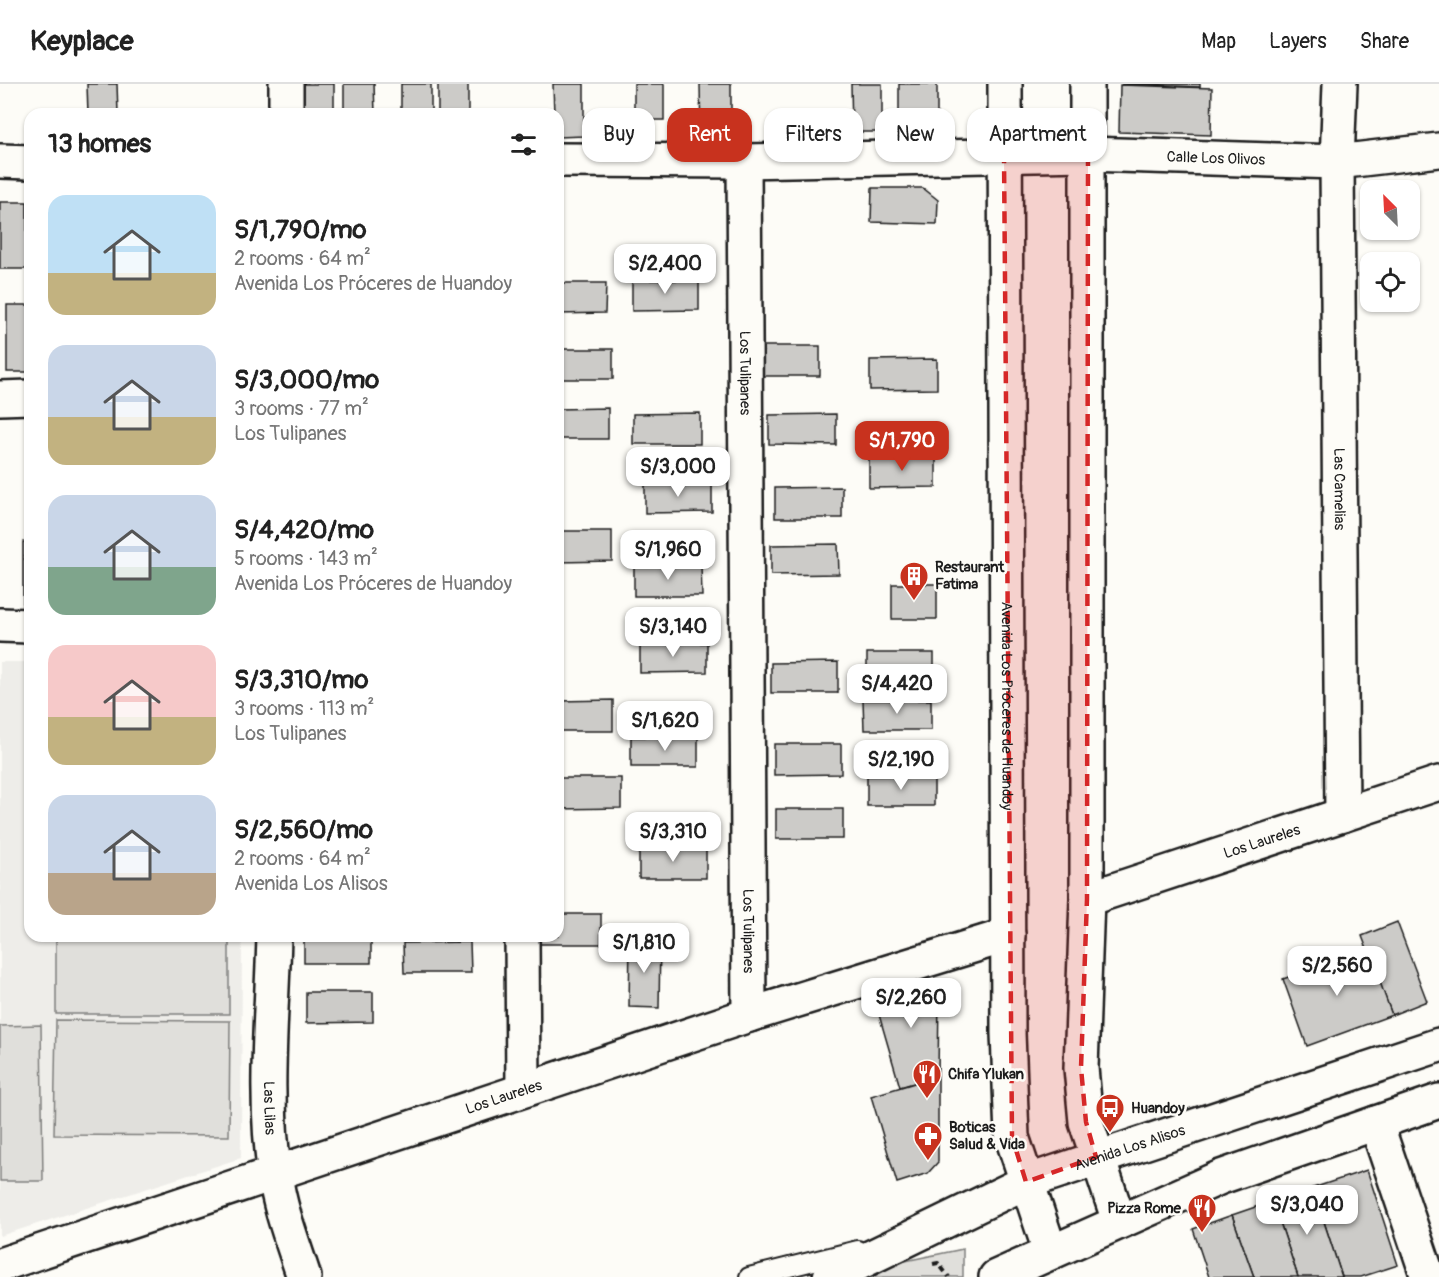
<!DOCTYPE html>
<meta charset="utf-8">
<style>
:root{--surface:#fff;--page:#f6f6f6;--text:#222;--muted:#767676;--line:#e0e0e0;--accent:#c8321e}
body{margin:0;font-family:Pangolin,sans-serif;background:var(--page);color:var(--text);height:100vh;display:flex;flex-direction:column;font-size:22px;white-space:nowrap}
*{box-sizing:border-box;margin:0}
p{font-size:20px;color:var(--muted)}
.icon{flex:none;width:33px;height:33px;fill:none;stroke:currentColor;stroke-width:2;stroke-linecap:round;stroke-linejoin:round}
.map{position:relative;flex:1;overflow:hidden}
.sheet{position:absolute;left:24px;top:24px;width:540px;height:834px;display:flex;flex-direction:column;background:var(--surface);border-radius:18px;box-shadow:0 2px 4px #0004}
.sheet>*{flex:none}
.hud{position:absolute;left:582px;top:24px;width:570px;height:54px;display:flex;gap:12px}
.needle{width:39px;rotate:336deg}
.controls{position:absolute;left:1360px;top:96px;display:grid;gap:12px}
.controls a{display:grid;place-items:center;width:60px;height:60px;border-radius:12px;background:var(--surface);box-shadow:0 2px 4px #0004;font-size:30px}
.price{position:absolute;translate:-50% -51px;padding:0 14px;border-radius:12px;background:#fff;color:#222;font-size:20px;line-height:39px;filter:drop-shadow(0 2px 3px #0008)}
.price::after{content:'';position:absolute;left:50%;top:36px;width:18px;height:14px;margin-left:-9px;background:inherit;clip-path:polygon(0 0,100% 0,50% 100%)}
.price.active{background:var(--accent);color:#fff}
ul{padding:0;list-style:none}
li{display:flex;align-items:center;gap:18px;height:150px;padding:0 24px}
li span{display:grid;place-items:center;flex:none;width:168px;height:120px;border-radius:18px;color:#555}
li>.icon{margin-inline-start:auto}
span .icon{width:72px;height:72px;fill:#fffc;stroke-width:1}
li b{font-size:26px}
h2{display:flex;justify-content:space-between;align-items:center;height:72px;padding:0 24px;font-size:26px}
.chip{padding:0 21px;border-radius:18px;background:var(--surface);box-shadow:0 2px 4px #0004;font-size:21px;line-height:54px}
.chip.active{background:var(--accent);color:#fff}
header{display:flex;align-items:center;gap:36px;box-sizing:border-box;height:84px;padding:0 30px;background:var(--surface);border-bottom:2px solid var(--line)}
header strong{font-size:28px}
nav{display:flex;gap:33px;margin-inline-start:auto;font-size:21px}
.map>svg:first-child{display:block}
</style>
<header>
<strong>Keyplace</strong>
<nav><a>Map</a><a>Layers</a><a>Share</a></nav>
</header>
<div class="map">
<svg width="1439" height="1193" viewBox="0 0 1439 1193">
<rect width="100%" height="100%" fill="#fdfcf7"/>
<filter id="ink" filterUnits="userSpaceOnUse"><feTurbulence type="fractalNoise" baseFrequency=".0167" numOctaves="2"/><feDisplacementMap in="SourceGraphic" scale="12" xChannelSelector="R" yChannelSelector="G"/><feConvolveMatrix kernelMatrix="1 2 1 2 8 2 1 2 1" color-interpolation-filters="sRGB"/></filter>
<g filter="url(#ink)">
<polygon fill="#eeede9" points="0,578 30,578 30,852 242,852 241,1074 0,1152"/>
<g fill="#e0dfdb" stroke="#7e7e7c" stroke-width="1.5">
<rect x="56" y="852" width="173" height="78"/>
<polygon points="56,936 230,937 229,1052 54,1051"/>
<polygon points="41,941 43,1097 0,1097 0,942"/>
<polygon points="963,1165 963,1193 864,1193 891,1180"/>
</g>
<g fill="#cccbc8" stroke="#1c1c1c" stroke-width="1.5">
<polygon points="87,0 117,0 118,30 88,30"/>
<rect x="303" y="0" width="31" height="30"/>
<polygon points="344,0 374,0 375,30 344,30"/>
<rect x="401" y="0" width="30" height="30"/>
<rect x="438" y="0" width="30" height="30"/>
<polygon points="553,0 584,0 584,52 558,53 558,30 554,30"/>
<rect x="634" y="0" width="30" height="36"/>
<polygon points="700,0 731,0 731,54 701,54"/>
<polygon points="851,0 882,0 882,48 852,48"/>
<polygon points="899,0 937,0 937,37 931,47 899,47"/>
<polygon points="1121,0 1200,0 1200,3"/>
<polygon points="1120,1 1212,4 1211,51 1119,48"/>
<polygon points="872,104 923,104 938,116 937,140 871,138"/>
<rect x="0" y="118" width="27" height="67"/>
<polygon points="632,196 699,196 699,226 632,227"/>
<polygon points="558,199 606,199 605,229 558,230"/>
<rect x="7" y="221" width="23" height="67"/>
<rect x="753" y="262" width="67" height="30"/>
<rect x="558" y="265" width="55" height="30"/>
<polygon points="937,275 937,305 870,306 870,276"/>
<polygon points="608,324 608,355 558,355 558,325"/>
<polygon points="700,329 700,360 633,360 633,330"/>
<polygon points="836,330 836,361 769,360 769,331"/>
<polygon points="869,373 936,373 936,403 869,404"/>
<polygon points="712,398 712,428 645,429 645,399"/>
<polygon points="842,403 842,434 775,434 775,404"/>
<polygon points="558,447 612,447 612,477 558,478"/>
<rect x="23" y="458" width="7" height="67"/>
<polygon points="838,460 839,490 771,491 771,461"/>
<polygon points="701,481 702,512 634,512 634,482"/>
<rect x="892" y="500" width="45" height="35"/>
<polygon points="640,559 707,559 707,588 640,589"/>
<rect x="867" y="569" width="67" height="30"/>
<polygon points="838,578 838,609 771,609 771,579"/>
<polygon points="613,616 613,647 558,647 558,617"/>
<polygon points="863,616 931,616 931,646 864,646"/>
<polygon points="698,652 698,683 631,683 631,653"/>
<polygon points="774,660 841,660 841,690 774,691"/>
<polygon points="934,691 934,722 867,722 867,692"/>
<polygon points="558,694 621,694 621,724 558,725"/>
<rect x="776" y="725" width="67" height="30"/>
<polygon points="706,763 706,794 639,794 639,764"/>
<polygon points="558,830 601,830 601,860 534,860 534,852 558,852"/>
<polygon points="1397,838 1427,917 1392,931 1362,852"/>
<rect x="304" y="852" width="67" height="27"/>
<polygon points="630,856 660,857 659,924 629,923"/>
<polygon points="470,858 471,889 404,889 403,859"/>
<polygon points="1368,865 1392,931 1307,962 1283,895"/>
<polygon points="921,894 939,908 938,992 900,1003 873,910"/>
<polygon points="306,908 373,908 373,938 306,939"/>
<polygon points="938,992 938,1078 928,1089 897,1099 871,1012"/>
<polygon points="1367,1086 1398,1181 1361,1193 1342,1193 1313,1104"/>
<polygon points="1313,1104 1342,1193 1298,1193 1273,1117"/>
<polygon points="1273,1117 1298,1193 1254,1193 1232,1131"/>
<polygon points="1232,1131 1254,1193 1209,1193 1193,1145"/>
</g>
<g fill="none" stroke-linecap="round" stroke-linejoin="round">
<g stroke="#1c1c1c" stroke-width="22">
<polyline id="service" points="749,1193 858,1166"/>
</g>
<g stroke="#1c1c1c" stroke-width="38">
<g id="minor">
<polyline points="286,0 286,30"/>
<path id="s1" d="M1340 0 1337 78 1342 731"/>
<path id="s2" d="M1088 70 1337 78 1439 66"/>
<path id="s3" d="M744 77 749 931"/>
<polyline points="0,314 30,313"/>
<polyline points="0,541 30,542"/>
<path id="s4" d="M1087 815 1439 699"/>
<path id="s5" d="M274 852C272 931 263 1013 275 1091 280 1126 293 1159 304 1193"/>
<polyline points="522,852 523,1006"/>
<polyline points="1376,1039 1428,1193"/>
<path id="s6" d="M0 1181 749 931 1008 851"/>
</g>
</g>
<g stroke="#1c1c1c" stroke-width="38">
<g id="tertiary">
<polyline points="558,76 744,77 1088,70"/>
<polyline points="0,77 30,78"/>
</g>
</g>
<g stroke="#1c1c1c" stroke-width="38">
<g id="secondary">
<path id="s7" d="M1005 0 1008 949 1012 1053 1050 1167"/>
<polyline points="1087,0 1087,815 1081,984 1086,1038 1119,1137"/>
<path id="s8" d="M830 1193 1026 1098 1439 961"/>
<polyline points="996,1193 1221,1093 1439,1017"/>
</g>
</g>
<polyline stroke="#1c1c1c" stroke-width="4" stroke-dasharray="6 4.5" stroke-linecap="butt" points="933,1180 938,1179 949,1193"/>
<use href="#service" stroke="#fdfcf7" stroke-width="18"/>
<use href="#minor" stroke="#fdfcf7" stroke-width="33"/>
<use href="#tertiary" stroke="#fdfcf7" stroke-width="33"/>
<use href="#secondary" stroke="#fdfcf7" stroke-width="33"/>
</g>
</g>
<path fill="#d62828" fill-opacity="0.2" stroke="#d62828" stroke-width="4.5" stroke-dasharray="12 8" stroke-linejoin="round" d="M1088 70 1087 815 1081 984 1086 1038 1096 1073 1026 1098 1012 1053 1004 72Z"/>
<defs>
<g id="building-pin" transform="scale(1.5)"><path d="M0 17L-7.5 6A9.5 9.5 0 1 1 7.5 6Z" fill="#c8321e" stroke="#fdfcf7"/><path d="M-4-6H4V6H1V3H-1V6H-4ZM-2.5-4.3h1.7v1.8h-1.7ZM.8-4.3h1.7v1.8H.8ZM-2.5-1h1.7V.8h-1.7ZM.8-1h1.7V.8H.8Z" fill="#fff"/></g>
<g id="restaurant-pin" transform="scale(1.5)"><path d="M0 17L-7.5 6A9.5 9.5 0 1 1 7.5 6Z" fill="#c8321e" stroke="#fdfcf7"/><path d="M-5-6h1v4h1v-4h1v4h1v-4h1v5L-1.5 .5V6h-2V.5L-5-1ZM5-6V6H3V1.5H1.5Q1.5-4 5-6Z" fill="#fff"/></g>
<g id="bus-pin" transform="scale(1.5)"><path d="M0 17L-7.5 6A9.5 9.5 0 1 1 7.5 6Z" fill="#c8321e" stroke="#fdfcf7"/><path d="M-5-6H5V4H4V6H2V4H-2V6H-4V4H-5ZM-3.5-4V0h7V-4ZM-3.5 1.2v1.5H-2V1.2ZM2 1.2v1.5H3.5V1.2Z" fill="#fff"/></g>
<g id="pharmacy-pin" transform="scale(1.5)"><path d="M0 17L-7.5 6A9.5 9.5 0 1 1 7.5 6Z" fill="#c8321e" stroke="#fdfcf7"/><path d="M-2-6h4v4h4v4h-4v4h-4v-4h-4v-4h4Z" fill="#fff"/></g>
</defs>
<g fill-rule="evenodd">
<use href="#building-pin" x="914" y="492"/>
<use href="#restaurant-pin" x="927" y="990"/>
<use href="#bus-pin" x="1110" y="1024"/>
<use href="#pharmacy-pin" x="928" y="1052"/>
<use href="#restaurant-pin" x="1202" y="1124"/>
</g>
<g text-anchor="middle" stroke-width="5" stroke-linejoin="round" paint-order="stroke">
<g font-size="15" fill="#1c1c1c" stroke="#fdfcf7">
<text dy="5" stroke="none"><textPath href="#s2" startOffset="128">Calle Los Olivos</textPath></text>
<text dy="5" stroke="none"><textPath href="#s3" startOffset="212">Los Tulipanes</textPath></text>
<text dy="5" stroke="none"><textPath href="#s1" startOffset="405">Las Camelias</textPath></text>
<text dy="5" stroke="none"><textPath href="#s7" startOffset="622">Avenida Los Próceres de Huandoy</textPath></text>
<text dy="5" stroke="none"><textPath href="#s4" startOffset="184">Los Laureles</textPath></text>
<text dy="5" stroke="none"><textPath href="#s3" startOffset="770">Los Tulipanes</textPath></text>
<text dy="5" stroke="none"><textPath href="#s6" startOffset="531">Los Laureles</textPath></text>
<text dy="5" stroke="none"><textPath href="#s5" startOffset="172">Las Lilas</textPath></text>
<text dy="5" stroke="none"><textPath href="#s8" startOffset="327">Avenida Los Alisos</textPath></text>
</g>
<g font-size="15" font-weight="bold" fill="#1c1c1c" stroke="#fdfcf7" text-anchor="start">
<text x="935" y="488">Restaurant<tspan x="935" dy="17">Fatima</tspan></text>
<text x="948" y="995">Chifa Ylukan</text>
<text x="1131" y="1029">Huandoy</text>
<text x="949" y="1048">Boticas<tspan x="949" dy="17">Salud &amp; Vida</tspan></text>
<text x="1181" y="1129" text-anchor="end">Pizza Rome</text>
</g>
</g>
</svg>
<div class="controls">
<a><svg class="needle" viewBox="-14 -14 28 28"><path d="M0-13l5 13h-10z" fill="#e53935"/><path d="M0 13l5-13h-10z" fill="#767676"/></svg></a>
<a><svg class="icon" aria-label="locate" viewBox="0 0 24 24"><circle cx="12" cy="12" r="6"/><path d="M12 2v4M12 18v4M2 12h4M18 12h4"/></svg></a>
</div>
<b class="price" style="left:665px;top:211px">S/2,400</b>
<b class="price active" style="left:902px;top:388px">S/1,790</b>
<b class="price" style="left:678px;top:414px">S/3,000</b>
<b class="price" style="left:668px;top:497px">S/1,960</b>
<b class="price" style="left:673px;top:574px">S/3,140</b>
<b class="price" style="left:897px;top:631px">S/4,420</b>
<b class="price" style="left:665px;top:668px">S/1,620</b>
<b class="price" style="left:901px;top:707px">S/2,190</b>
<b class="price" style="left:673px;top:779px">S/3,310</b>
<b class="price" style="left:644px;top:890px">S/1,810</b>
<b class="price" style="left:1337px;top:913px">S/2,560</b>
<b class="price" style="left:911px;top:945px">S/2,260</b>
<b class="price" style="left:1307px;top:1152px">S/3,040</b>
<div class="hud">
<a class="chip">Buy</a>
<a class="chip active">Rent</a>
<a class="chip">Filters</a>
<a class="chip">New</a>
<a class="chip">Apartment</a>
</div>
<section class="sheet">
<h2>13 homes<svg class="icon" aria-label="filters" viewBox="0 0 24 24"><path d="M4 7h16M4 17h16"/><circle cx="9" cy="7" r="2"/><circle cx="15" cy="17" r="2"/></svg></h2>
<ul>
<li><span style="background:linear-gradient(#bfe0f5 65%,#c2b280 0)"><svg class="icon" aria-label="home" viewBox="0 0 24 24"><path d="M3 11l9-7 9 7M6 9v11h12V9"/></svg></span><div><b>S/1,790/mo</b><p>2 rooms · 64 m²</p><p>Avenida Los Próceres de Huandoy</p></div></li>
<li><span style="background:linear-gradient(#c9d6e8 60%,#c2b280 0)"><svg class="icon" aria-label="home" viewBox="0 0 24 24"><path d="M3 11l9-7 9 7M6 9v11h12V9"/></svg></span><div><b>S/3,000/mo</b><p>3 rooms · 77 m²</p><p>Los Tulipanes</p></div></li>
<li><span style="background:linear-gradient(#c9d6e8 60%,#7fa58c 0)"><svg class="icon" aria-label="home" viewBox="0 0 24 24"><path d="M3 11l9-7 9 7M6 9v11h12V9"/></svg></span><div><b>S/4,420/mo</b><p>5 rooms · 143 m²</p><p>Avenida Los Próceres de Huandoy</p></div></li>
<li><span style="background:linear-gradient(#f6c9c9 60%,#c2b280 0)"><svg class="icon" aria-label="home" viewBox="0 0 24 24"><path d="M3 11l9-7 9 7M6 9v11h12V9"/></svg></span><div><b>S/3,310/mo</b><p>3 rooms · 113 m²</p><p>Los Tulipanes</p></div></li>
<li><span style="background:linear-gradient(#c9d6e8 65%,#b9a48a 0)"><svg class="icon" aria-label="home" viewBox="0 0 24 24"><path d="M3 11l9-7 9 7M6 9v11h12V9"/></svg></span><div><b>S/2,560/mo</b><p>2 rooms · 64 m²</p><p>Avenida Los Alisos</p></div></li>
</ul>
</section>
</div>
